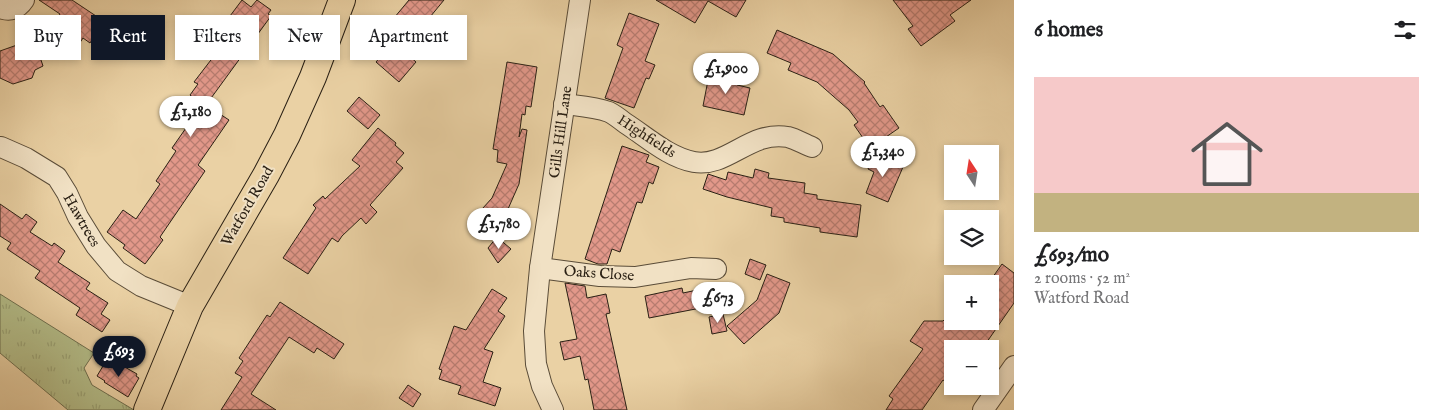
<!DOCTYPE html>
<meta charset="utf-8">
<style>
:root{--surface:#fff;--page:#f6f6f6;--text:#202124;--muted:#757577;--line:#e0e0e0;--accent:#111827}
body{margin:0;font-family:"IM FELL English",serif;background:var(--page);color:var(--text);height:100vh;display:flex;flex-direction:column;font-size:19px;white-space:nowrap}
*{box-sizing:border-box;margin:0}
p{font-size:16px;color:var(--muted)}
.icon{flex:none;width:28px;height:28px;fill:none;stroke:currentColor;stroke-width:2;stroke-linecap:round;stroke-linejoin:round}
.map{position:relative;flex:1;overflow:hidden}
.details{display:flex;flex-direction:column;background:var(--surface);width:425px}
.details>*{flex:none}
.guide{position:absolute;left:15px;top:15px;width:475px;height:45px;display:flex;gap:10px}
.needle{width:32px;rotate:348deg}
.tools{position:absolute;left:944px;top:145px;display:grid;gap:10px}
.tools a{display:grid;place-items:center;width:55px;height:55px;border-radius:0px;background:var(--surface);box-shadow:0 2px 8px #0003;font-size:25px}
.price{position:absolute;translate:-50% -42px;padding:0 11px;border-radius:18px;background:#fff;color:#222;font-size:16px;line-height:32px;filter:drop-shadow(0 1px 2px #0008)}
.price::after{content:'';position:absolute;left:50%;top:30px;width:15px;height:11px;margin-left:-8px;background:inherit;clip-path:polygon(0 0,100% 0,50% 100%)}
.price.active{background:var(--accent);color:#fff}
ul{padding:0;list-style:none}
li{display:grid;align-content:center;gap:10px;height:265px;padding:0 20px}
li+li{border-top:1px solid var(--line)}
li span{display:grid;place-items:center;height:155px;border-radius:0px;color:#555}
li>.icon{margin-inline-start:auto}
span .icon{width:90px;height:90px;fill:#fffc;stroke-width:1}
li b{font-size:21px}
h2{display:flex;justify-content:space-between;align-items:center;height:60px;padding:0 20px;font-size:21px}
.pill{padding:0 18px;border-radius:0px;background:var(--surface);box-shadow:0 2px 8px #0003;font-size:18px;line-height:45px}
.pill.active{background:var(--accent);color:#fff}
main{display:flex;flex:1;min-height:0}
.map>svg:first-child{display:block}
</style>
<main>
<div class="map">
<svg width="1014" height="410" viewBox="0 0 1014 410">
<defs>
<pattern id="grass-tufts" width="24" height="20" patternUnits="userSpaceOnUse" patternTransform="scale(1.25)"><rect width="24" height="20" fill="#b3bc88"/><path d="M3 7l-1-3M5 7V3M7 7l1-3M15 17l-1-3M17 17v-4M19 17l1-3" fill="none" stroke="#9aa174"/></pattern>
<pattern id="building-cross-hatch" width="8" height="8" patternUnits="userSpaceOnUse" patternTransform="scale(1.25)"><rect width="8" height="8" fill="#e2988a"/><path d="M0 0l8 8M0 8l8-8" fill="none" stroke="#b77c70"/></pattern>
</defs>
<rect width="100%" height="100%" fill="#ead1a4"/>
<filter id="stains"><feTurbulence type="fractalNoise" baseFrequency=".004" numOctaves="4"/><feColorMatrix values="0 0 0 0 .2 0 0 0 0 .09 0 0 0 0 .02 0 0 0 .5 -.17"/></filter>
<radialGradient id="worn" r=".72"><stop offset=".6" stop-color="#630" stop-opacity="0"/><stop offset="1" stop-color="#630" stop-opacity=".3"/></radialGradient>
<polygon fill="url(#grass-tufts)" stroke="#6e6e4e" points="0,294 94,353 84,368 92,385 134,410 68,410 0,353"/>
<g fill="url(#building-cross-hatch)" stroke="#2a2014">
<polygon points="39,0 72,0 102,20 97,27 99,29 90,43 83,38 69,59 42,41 60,14"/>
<polygon points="242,0 251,7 257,0 271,10 268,14 271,16 206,105 229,120 198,165 205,171 160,237 163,240 145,264 123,248 125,245 107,232 123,210 136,219 160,184 156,181 176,151 172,148 193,118 186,114 196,100 190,95 198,84 194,82 224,43 215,36"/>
<polygon points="409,0 444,0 421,28 427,33 408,55 416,62 399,82 376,62 400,34 389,24"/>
<polygon points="656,0 746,0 736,17 708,1 695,23"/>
<polygon points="893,0 971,0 950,15 955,21 921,46 908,29 913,26"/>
<polygon points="629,13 659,24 645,61 655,65 649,79 646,78 634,108 605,98 623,48 617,45"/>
<polygon points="777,30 833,54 865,82 864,83 880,107 883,105 899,128 870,148 854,125 858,122 849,110 817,82 788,70 791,63 767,53"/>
<polygon points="34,39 43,66 35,70 32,78 13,84 0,78 0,51"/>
<polygon points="507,62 537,67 531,107 526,106 525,115 522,114 519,137 522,129 527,130 519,184 508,209 514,214 494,237 473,219 492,198 507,164 497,162 498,150 493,149"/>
<polygon points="709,75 737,81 737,85 750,88 744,115 703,106"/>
<polygon points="359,97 380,115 368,129 347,111"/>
<polygon points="378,128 396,143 395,145 404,153 396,162 403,168 370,205 377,212 366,224 361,218 342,236 338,242 332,238 308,274 283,258 316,208 313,205 323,196 325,199 360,166 352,160"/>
<polygon points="622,146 649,155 646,162 659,167 653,184 649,182 642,203 637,202 620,252 612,249 607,264 598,264 585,259"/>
<polygon points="874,155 903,167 888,202 866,193 874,172 868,169"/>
<polygon points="755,169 769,173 768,178 805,183 804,193 817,195 817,199 861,205 857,237 820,232 820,228 784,222 784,218 771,216 772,208 727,197 703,189 708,174 726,180 728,172 753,178"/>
<polygon points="0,204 22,219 26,214 37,222 30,232 52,246 54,243 65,251 58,262 90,283 86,289 108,303 101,314 110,320 102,332 76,315 80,308 35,278 40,271 7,249 11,243 0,236"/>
<polygon points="497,237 511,249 498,263 488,248"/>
<polygon points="750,259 766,265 760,280 745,274"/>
<polygon points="1002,264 1014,273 1014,303 982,349 952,349 952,372 946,382 943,380 922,410 886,410 893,399 889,396 923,349 910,341 924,321 943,321 945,319 949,321 990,321 990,281"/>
<polygon points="767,274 790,283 779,313 744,344 727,326 757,300"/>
<polygon points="565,283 585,286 587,298 606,294 610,313 606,314 627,410 594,410 588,379 585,380 580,356 564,360 560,342 577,339"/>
<polygon points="682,288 683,293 702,289 706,307 649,318 645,296"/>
<polygon points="492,289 507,298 498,311 505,316 484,349 493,352 483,382 501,388 495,406 458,394 461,386 439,379 442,370 439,369 454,326 466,330"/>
<polygon points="280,302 344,344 334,359 317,348 314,353 289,337 251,394 276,410 221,410 242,377 235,373 243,361 239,358 267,315 270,317"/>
<polygon points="723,314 727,331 712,334 709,317"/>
<polygon points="106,361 122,368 123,366 137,374 136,376 139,378 128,397 104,382 105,381 97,376"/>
<polygon points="408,385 421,394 413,407 399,398"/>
</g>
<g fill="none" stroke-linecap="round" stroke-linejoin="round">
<g stroke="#5a4c38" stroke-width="22">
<g id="minor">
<path d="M0 8C10 12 18 9 24 0"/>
<path d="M564 104C579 106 595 107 609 112 615 115 620 119 625 123 647 137 668 157 694 162 727 168 750 130 788 137 796 139 804 144 812 147"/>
<polyline points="1,147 26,158 57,177 67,193 78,217 96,246 117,271 141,286 190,306"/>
<polyline points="540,268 600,276 635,277 691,268 716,269"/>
<polyline points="553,410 542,386 536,364 534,331 540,268 580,0"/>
<polyline points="983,410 1014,366"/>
</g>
</g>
<g stroke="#2a2014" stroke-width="28">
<polyline id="major" points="147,410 190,306 266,175 287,135 313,77 342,0"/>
</g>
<use href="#minor" stroke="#f1e1c4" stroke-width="20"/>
<use href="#major" stroke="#ead1a4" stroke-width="26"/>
</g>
<g text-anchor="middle" stroke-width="4" stroke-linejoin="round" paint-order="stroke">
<g font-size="15" fill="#2a2014" stroke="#f1e1c4">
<text transform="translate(560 132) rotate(-82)" y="5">Gills Hill Lane</text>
<text transform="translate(647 136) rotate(33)" y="5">Highfields</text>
<text transform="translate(247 206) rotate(-60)" y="5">Watford Road</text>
<text transform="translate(82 220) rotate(60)" y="5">Hawtrees</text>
<text transform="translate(599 273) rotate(4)" y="5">Oaks Close</text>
</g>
</g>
<rect width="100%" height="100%" filter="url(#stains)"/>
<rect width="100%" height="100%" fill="url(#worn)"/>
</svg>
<div class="tools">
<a><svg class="needle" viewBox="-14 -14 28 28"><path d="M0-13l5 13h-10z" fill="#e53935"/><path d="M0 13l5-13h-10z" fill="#757577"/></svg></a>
<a><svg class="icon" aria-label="layers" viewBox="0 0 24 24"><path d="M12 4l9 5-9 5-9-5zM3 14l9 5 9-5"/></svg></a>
<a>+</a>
<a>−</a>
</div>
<b class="price" style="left:726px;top:95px">£1,900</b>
<b class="price" style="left:191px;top:138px">£1,180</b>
<b class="price" style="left:883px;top:178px">£1,340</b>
<b class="price" style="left:499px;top:250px">£1,780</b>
<b class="price" style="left:718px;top:324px">£673</b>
<b class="price active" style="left:119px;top:378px">£693</b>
<div class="guide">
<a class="pill">Buy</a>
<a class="pill active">Rent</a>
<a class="pill">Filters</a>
<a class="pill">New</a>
<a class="pill">Apartment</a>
</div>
</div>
<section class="details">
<h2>6 homes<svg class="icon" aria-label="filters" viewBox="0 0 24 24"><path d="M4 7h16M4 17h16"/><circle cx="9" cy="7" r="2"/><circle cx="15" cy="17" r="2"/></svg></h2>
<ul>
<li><span style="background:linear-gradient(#f6c9c9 75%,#c2b280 0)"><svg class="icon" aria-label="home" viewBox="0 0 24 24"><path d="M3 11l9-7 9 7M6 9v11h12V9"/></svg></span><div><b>£693/mo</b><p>2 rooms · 52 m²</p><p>Watford Road</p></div></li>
</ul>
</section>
</main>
